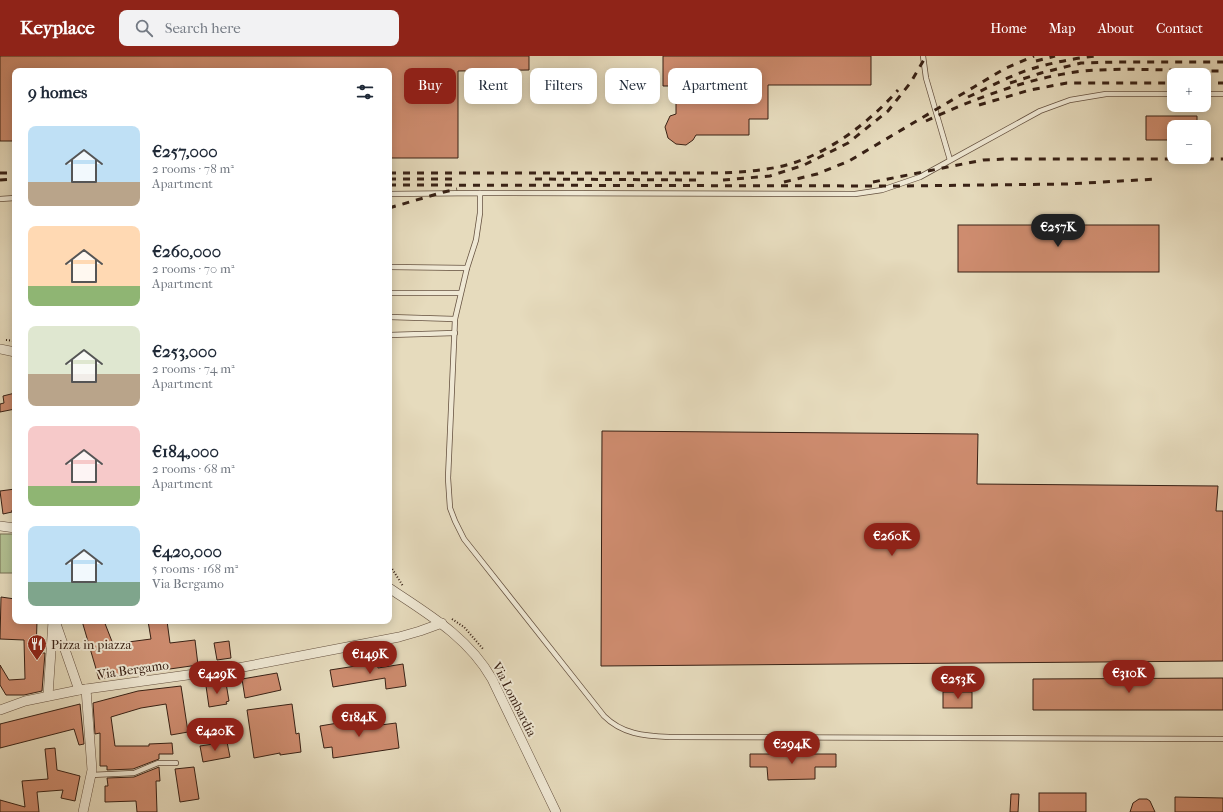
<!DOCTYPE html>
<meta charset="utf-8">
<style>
:root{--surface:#fff;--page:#f2f2f3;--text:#1f2937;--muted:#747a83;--accent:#8f2418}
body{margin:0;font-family:"IM FELL French Canon",serif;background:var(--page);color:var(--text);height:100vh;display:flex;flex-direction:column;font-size:15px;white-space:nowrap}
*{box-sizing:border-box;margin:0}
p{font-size:13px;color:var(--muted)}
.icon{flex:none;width:22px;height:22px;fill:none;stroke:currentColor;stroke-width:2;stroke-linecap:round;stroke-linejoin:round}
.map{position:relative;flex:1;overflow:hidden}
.details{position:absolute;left:12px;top:12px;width:380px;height:556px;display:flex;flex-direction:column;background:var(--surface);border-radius:8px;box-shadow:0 2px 10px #0003}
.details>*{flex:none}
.guide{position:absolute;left:404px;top:12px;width:380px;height:36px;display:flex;gap:8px}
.controls{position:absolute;left:1167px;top:12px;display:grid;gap:8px}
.controls a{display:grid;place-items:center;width:44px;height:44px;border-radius:8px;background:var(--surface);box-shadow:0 2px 10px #0003;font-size:20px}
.price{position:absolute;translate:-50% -34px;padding:0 9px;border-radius:14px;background:var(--accent);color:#fff;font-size:13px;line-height:26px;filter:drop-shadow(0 1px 2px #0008)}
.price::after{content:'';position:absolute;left:50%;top:24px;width:12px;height:9px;margin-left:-6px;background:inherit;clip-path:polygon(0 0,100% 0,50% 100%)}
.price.selected{background:#222;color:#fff}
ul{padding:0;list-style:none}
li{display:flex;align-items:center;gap:12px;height:100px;padding:0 16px}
li span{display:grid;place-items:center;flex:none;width:112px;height:80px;border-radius:8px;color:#555}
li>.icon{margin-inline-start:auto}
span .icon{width:48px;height:48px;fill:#fffc;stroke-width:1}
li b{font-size:17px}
h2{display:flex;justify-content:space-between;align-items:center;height:48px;padding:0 16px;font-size:17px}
.tag{padding:0 14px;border-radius:8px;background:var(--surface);box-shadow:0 2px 10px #0003;font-size:14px;line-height:36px}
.tag.selected{background:var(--accent);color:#fff}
header{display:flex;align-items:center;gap:24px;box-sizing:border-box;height:56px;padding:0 20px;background:var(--accent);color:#fff}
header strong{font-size:19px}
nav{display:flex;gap:22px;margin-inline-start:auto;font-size:14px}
.search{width:280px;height:36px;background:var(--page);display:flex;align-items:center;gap:10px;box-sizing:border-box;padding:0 14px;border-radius:8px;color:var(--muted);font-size:15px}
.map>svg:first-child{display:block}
</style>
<header>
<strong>Keyplace</strong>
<div class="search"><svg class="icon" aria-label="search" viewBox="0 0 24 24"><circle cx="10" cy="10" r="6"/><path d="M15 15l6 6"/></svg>Search here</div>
<nav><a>Home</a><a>Map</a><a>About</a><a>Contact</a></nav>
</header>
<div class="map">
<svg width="1223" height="756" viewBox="0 0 1223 756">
<rect width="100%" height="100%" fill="#e6dbbd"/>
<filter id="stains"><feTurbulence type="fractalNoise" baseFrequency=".005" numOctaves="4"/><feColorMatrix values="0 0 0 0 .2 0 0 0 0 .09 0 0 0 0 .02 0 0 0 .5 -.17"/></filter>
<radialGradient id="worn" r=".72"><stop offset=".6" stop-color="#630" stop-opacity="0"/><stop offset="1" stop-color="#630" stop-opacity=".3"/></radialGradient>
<rect fill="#b3c193" stroke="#767154" x="0" y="478" width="15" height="39"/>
<g fill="#ce8c6f" stroke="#382115">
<polygon points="0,0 529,0 529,14 458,15 458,102 389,102 389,15 15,15 15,85 0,85"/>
<polygon points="663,0 871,0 871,29 768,29 768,63 749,63 749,79 696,79 693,84 686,89 676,88 668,82 665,71 670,60 676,58 676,30 663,30"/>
<polygon points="1146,60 1197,60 1197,71 1174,71 1174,84 1146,84"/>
<rect x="958" y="169" width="201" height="47"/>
<polygon points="15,337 15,353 0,356 0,348 4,347 3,340"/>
<polygon points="602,375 978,378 977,428 1218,430 1216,455 1223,455 1223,605 601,610"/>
<polygon points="15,433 15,454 12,454 12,456 3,458 0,435"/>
<polygon points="1,541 15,543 15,565 37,565 36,597 45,597 42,635 24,639 6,639 0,629 0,609 9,624 25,623 24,584 0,583"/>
<polygon points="82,565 104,565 113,588 151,583 148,565 167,565 170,587 195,584 198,609 99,623"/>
<polygon points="229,585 231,602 217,604 214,587"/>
<polygon points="377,605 378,612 403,608 406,630 386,633 385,622 333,631 330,614 369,608 368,607"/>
<polygon points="277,617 281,634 245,642 242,623"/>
<polygon points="1223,622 1223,654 1033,654 1033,623"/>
<polygon points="226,627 229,645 226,646 227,648 209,651 206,630"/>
<polygon points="181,630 188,676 171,679 166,648 141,652 111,661 115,690 149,690 149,688 172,687 173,698 159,698 159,703 133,713 107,714 107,710 100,710 100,677 95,678 93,647 138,635"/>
<rect x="943" y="636" width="29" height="16"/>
<polygon points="80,648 84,688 79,689 74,673 0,692 0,668"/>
<polygon points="292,648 296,678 299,677 301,696 280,699 280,697 254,702 247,654"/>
<polygon points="356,664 358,672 396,667 399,692 333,702 332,691 324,692 320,670"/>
<polygon points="227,686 230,701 203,706 200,690"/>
<polygon points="55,692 57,714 80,720 75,745 61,742 63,734 37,736 39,756 0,756 0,744 25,751 22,725 48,723 45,693"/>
<polygon points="750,698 836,698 836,711 815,711 815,723 768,724 767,711 750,711"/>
<polygon points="159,711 160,725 156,725 157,756 137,756 136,745 105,746 105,730 108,730 107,722 134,721"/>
<polygon points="194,711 199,743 180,746 175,713"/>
<rect x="1039" y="737" width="47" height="19"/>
<polygon points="1011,738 1019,738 1018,756 1010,756"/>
<polygon points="1175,741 1223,742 1223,756 1175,756"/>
<polygon points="1139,743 1147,743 1150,745 1155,756 1130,756 1133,747"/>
</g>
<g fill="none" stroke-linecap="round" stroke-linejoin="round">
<g stroke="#64503f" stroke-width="6">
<g id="lane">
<polyline points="923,0 926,22 950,104"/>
<polyline points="1204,38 1223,38"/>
<polyline points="480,137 855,138 882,134 920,121 1040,55 1070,44 1106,38 1174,38"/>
<path d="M389 138 480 137V157L476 184 467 212 455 263 448 422 450 452 455 465 464 483 604 660C622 678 644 680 669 681L1223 683"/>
<polyline points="0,143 15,142"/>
<polyline points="389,211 467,212"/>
<polyline points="389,237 460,237"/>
<polyline points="389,261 455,263"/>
<polyline points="389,279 455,277"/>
<polyline points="91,719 134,717 158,707 176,707"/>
</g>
</g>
<g stroke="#64503f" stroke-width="10">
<g id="street">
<polyline points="0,293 15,296"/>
<polyline points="0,470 15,472"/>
<path d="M389 532C428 558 468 581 492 623L556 756"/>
<polyline points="55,565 79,634"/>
<polyline points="48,640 53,565"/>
<polyline points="0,654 25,645 79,634 238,612 399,581 420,575 442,567"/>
<polyline points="83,756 92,714 86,633"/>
</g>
</g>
<g stroke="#382115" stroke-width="2" stroke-dasharray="1 2" stroke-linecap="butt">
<polyline points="6,284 15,285"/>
<polyline points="389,508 403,530"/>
<polyline points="452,563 464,571 484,594"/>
</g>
<use href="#lane" stroke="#efe8d4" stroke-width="4.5"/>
<use href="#street" stroke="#efe8d4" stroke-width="9"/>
<g stroke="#382115" stroke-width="3" stroke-dasharray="7 7" stroke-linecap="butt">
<polyline points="1036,5 1055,0"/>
<polyline points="1010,27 1041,17 1081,7 1119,6 1223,6"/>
<polyline points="1204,27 1223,27"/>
<path d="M968 41C992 30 1016 16 1042 10 1060 5 1078 2 1096 0"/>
<polyline points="979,49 1030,34 1067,27 1174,27"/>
<path d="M926 65C975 42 1043 16 1098 14 1139 12 1181 15 1223 15"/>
<polyline points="0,117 15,117"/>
<path d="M389 117H722C741 116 759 115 778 111 823 102 868 68 898 34"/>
<polyline points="389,123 459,123"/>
<polyline points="535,123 699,124"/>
<polyline points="0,124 15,123"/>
<polyline points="723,124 770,120 804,109 848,87 888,55 911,26 926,0"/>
<polyline points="784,126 817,118 849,105 974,31 1004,13 1034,0"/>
<polyline points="873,126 983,104 1006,103 1223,103"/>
<polyline points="389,129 903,130 1067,128 1157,123"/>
<polyline points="389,152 444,136 457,133"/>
</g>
</g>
<defs>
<g id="restaurant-pin" transform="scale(1)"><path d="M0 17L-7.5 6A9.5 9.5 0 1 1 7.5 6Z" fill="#8f2418" stroke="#efe8d4"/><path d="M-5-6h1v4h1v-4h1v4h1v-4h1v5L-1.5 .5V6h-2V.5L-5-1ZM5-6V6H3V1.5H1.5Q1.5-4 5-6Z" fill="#fff"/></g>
</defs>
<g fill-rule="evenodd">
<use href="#restaurant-pin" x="37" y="588"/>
</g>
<g text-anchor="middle" stroke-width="4" stroke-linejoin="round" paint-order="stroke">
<g font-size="13" fill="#382115" stroke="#efe8d4" text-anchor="start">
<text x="51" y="593">Pizza in piazza</text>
</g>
<g font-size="13" fill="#382115" stroke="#efe8d4">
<text transform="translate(133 613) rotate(-8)" y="5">Via Bergamo</text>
<text transform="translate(515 643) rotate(63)" y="5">Via Lombardia</text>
</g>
</g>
<rect width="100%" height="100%" filter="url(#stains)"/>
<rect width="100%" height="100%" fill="url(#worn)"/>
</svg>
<div class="controls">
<a>+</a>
<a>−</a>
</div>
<b class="price selected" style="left:1058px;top:192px">€257K</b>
<b class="price" style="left:892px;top:501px">€260K</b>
<b class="price" style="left:370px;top:619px">€149K</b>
<b class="price" style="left:1129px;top:638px">€310K</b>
<b class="price" style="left:217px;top:639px">€429K</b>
<b class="price" style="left:958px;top:644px">€253K</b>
<b class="price" style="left:359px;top:682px">€184K</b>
<b class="price" style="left:215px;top:696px">€420K</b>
<b class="price" style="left:792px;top:709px">€294K</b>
<div class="guide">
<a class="tag selected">Buy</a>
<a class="tag">Rent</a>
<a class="tag">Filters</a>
<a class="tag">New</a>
<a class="tag">Apartment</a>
</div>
<section class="details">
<h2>9 homes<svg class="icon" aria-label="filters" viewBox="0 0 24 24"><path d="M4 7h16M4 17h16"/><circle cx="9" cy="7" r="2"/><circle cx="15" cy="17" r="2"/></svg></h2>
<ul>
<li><span style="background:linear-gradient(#bfe0f5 70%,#b9a48a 0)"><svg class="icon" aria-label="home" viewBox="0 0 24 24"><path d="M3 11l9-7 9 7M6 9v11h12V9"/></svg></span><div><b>€257,000</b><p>2 rooms · 78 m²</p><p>Apartment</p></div></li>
<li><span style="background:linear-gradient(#ffd9b3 75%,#8fb573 0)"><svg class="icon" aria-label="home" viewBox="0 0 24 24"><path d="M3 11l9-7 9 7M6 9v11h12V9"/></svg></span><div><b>€260,000</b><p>2 rooms · 70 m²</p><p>Apartment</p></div></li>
<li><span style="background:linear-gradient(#dfe7d0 60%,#b9a48a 0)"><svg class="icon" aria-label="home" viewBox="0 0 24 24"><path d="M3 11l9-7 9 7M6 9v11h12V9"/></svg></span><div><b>€253,000</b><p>2 rooms · 74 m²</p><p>Apartment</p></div></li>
<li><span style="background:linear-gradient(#f6c9c9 75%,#8fb573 0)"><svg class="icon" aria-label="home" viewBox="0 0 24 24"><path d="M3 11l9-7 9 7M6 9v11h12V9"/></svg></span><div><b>€184,000</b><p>2 rooms · 68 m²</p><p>Apartment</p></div></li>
<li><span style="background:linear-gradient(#bfe0f5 70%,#7fa58c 0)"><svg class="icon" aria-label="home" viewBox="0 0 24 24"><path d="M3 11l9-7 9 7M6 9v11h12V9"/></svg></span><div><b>€420,000</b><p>5 rooms · 168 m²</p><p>Via Bergamo</p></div></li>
</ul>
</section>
</div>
